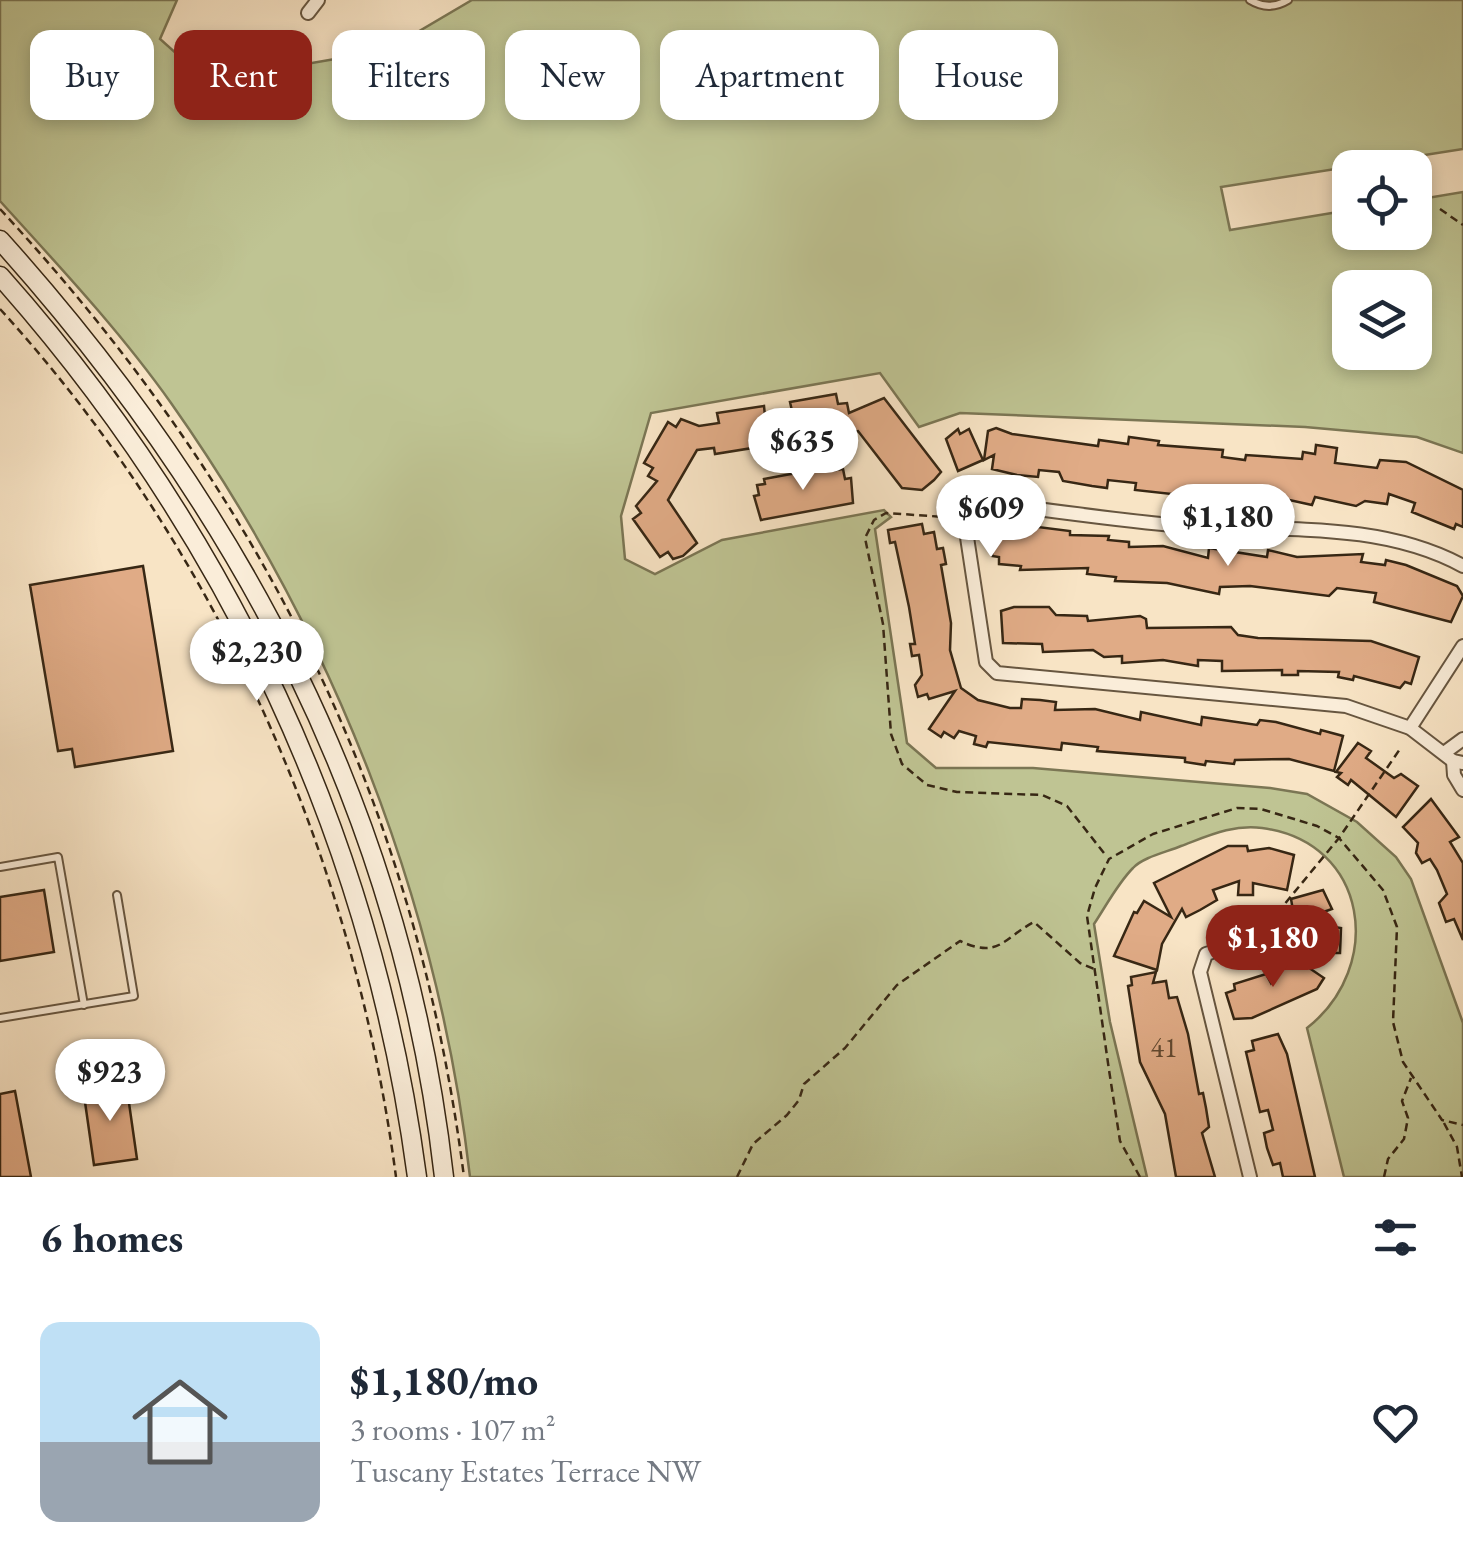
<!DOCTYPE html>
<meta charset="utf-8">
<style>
:root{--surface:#fff;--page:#f2f2f3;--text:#1f2937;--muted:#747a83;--accent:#8f2418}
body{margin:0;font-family:"EB Garamond",serif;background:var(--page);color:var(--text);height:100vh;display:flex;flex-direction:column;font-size:38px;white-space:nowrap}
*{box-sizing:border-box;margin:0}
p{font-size:32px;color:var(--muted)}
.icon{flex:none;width:55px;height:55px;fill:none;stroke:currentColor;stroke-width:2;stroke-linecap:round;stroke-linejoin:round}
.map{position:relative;height:1177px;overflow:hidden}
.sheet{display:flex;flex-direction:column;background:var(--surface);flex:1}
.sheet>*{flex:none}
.top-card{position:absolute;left:30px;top:30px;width:1405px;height:90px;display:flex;gap:20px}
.fabs{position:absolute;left:1332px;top:150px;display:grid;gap:20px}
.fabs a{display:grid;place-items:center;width:100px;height:100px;border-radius:20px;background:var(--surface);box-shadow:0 5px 15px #0003;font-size:50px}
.price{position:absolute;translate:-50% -85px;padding:0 22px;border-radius:35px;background:#fff;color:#222;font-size:32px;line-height:65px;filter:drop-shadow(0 2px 5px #0008)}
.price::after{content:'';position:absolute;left:50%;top:60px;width:30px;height:22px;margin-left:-15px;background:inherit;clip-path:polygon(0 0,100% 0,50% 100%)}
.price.current{background:var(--accent);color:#fff}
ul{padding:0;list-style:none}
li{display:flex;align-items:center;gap:30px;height:250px;padding:0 40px}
li span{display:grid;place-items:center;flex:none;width:280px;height:200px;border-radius:20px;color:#555}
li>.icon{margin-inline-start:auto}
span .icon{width:120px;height:120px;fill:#fffc;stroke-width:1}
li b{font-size:42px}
h2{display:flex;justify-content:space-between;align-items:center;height:120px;padding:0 40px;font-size:42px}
.chip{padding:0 35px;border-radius:20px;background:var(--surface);box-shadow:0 5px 15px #0003;font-size:35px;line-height:90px}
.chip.current{background:var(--accent);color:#fff}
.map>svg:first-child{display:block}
</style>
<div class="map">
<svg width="1463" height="1177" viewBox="0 0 1463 1177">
<rect width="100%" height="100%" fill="#f8e4c5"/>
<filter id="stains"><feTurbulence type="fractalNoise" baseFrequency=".002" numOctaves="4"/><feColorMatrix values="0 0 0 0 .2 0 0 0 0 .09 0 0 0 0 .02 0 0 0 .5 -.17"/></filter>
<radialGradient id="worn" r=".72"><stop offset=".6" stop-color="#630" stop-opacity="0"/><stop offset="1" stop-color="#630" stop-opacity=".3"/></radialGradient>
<path fill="#bfc493" stroke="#7b7654" stroke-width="2.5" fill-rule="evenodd" d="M0 0H177L160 39 207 81 387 50 472 0H1463V149L1221 187 1230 230 1350 210V232H1415V200L1463 192V453L1417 437 1305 427 960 413 919 427 880 373 651 413 621 516 625 559 655 574 722 540 884 510 891 517 875 529 907 743 936 768H1033L1270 788 1307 794 1357 822 1396 857 1411 879 1463 1023V1177H1344L1307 1028C1385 967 1369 842 1262 828 1233 824 1208 836 1181 846 1167 852 1143 857 1133 868 1118 883 1106 906 1094 924L1110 1022 1147 1177H470C438 900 332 631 171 403 120 331 59 266 0 201ZM1350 288H1415V352H1350Z"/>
<g fill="#e0ab86" stroke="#372714" stroke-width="2.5">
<polygon points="836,394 838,404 847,403 849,413 884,398 941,472 934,480 922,490 902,488 858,431 715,454 714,448 697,450 668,500 697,543 683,556 673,559 668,552 660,557 633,519 641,513 636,506 657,481 648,476 653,468 644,463 668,422 676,427 681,419 699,426 719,423 717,413 764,406 765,416 792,411 790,402"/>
<polygon points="996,428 1012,434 1098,446 1099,440 1128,444 1129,437 1159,441 1158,445 1223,450 1222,457 1245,460 1246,455 1302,459 1303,452 1315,454 1316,445 1337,448 1335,463 1377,468 1380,460 1406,462 1463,490 1463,527 1456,524 1454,529 1412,512 1415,503 1389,494 1387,504 1365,501 1356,506 1315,497 1312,505 1249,491 1248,501 1217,499 1135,490 1136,483 1108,480 1107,488 1092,486 1063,481 1059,472 1039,470 1038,477 1017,475 992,469 994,455 984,460 988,431"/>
<polygon points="958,429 960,434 969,429 983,460 958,471 946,439"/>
<polygon points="834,466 835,470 843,469 845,479 851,478 853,503 761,520 754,496 759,495 757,485 765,484 764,479"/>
<polygon points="1006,523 1070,531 1070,535 1109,536 1108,540 1129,542 1129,547 1163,546 1208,558 1209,548 1267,557 1268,550 1297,557 1363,554 1361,562 1385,565 1386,560 1406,565 1457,586 1463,596 1451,622 1374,602 1376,593 1337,588 1329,596 1250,586 1220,587 1219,594 1167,583 1115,581 1116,577 1087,574 1088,568 1020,570 1021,566 999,564 999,557 992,556 994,535 1004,536"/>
<polygon points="922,524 924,534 934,532 937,549 943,548 946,564 941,565 951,623 950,650 961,688 978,700 1010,708 1021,708 1022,699 1040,700 1056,702 1055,710 1095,709 1140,720 1141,712 1201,725 1202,717 1257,725 1260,720 1276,722 1320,734 1321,730 1343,736 1334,771 1289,759 1235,760 1234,764 1206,761 1205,765 1185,762 1185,758 1097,751 1098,747 1062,743 1061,750 988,742 986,747 974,744 976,736 959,731 954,738 944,732 941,737 929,729 955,691 929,699 927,694 918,697 915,685 922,675 919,655 912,656 910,644 915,644 909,607 895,542 890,543 888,530"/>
<polygon points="143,566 173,751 75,767 72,749 58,751 30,585"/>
<polygon points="1014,607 1049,607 1056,615 1087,616 1088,621 1140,616 1146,619 1147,628 1231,627 1238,635 1258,638 1371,641 1419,657 1411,684 1405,682 1400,688 1354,676 1353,680 1338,677 1339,672 1298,671 1298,675 1282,675 1282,670 1222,671 1222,661 1198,660 1198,666 1163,660 1122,663 1122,656 1104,657 1093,650 1043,652 1042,644 1003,643 1001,611"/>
<polygon points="1358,743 1371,751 1366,758 1394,778 1401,774 1418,786 1396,817 1351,780 1348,785 1337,777 1341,773 1336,772"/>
<polygon points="1431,799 1459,837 1450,842 1463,863 1463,940 1454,919 1446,922 1439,903 1447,894 1437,870 1430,859 1422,863 1416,853 1418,843 1403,827"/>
<polygon points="1228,846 1247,846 1248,851 1269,848 1294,855 1287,890 1253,883 1253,895 1238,895 1239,881 1213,890 1217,900 1200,910 1186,917 1182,909 1162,944 1157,970 1114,956 1134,912 1137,913 1144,901 1171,917 1154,883"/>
<polygon points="44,890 54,952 0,961 0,897"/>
<polygon points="1323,890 1332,909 1295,922 1291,899"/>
<polygon points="1308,923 1341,928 1340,953 1303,953"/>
<polygon points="1290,955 1324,978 1317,989 1252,1018 1234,1019 1226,993 1235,990 1234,984 1266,974 1271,983"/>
<polygon points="1156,972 1153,983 1166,981 1169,998 1177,997 1188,1034 1199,1094 1203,1093 1206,1108 1209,1127 1202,1133 1215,1177 1176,1177 1165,1114 1140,1062 1128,986 1132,985 1131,977"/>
<polygon points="1278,1034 1287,1054 1315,1177 1283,1177 1280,1163 1273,1165 1267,1148 1264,1133 1273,1130 1268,1110 1260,1112 1246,1052 1254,1050 1252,1041"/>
<polygon points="126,1082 137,1159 94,1165 83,1088"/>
<polygon points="15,1091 31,1177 0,1177 0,1094"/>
</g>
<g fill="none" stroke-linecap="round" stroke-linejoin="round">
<g stroke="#675640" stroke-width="10">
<g id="lane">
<path d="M1250 0C1263 8 1275 8 1288 0"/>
<polyline points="0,867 58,857 84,1005"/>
<polyline points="0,1018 134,996 117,895"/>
</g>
</g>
<g stroke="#675640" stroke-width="16">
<g id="street">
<polyline points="308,13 318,0"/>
<path d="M1463 566C1375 518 1268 533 1172 525 1106 519 1040 509 975 501L963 511 986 662 997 673 1346 706 1410 728 1453 761 1463 763"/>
<polyline points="1410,728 1463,646"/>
<polyline points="1444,753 1463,739"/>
<polyline points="1453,761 1454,775 1463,790"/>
<polyline points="1250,1177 1200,972 1206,954 1261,936"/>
</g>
</g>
<g stroke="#372714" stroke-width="21">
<g id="secondary">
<path d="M0 240C241 508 403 814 444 1177"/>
<path d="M0 276C227 531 372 838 417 1177"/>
</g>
</g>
<g stroke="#372714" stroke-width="2.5" stroke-dasharray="8 5" stroke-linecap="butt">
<path d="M0 209C259 489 415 797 464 1177"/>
<polyline points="1440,209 1463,225"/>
<path d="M0 309C218 548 354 858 396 1177"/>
<polyline points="946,509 945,517 886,513 874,520 865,538 883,624 891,734 902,764 927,785 957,792 1042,795 1067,806 1107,857"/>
<polyline points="1269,923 1339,838 1400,749"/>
<polyline points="1444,1123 1457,1147 1462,1177"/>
<path d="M737 1177 753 1144 787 1115 799 1100 804 1084 845 1048 897 985 960 941C999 959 1002 939 1034 922L1080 963 1094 969"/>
<polyline points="1140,1177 1120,1141 1109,1070 1087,916 1095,888 1109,859 1153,834 1237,808 1261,809 1317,826 1339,838 1383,890 1397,927 1393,1022 1403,1062 1442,1120 1463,1125"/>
<polyline points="1384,1177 1388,1159 1404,1139 1408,1118 1402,1101 1411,1078"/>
</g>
<use href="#lane" stroke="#faedd9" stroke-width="6"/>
<use href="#street" stroke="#faedd9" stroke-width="12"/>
<use href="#secondary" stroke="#faedd9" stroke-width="18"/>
</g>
<g text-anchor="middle" stroke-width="10" stroke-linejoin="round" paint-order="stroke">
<g font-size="28" fill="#614830">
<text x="1164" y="1057">41</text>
</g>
</g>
<rect width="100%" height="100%" filter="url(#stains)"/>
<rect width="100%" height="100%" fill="url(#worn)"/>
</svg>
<div class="fabs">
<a><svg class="icon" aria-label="locate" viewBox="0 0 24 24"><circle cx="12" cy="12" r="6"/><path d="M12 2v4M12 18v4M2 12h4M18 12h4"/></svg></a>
<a><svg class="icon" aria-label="layers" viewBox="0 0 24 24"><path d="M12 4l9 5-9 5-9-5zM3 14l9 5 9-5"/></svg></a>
</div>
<b class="price" style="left:803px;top:493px">$635</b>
<b class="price" style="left:991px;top:560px">$609</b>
<b class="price" style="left:1228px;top:569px">$1,180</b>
<b class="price" style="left:257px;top:704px">$2,230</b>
<b class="price current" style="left:1273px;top:990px">$1,180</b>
<b class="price" style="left:110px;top:1124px">$923</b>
<div class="top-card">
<a class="chip">Buy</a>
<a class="chip current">Rent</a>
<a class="chip">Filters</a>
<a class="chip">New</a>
<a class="chip">Apartment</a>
<a class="chip">House</a>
</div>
</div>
<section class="sheet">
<h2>6 homes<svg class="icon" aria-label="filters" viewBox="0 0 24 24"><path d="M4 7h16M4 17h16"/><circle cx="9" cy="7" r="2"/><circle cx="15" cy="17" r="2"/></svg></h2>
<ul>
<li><span style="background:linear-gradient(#bfe0f5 60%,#9aa5b1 0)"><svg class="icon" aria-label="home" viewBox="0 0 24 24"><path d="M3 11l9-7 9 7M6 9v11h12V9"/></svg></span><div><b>$1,180/mo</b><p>3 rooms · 107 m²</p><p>Tuscany Estates Terrace NW</p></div><svg class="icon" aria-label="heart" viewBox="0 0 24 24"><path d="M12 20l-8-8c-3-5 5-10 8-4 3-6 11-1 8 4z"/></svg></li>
</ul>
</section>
